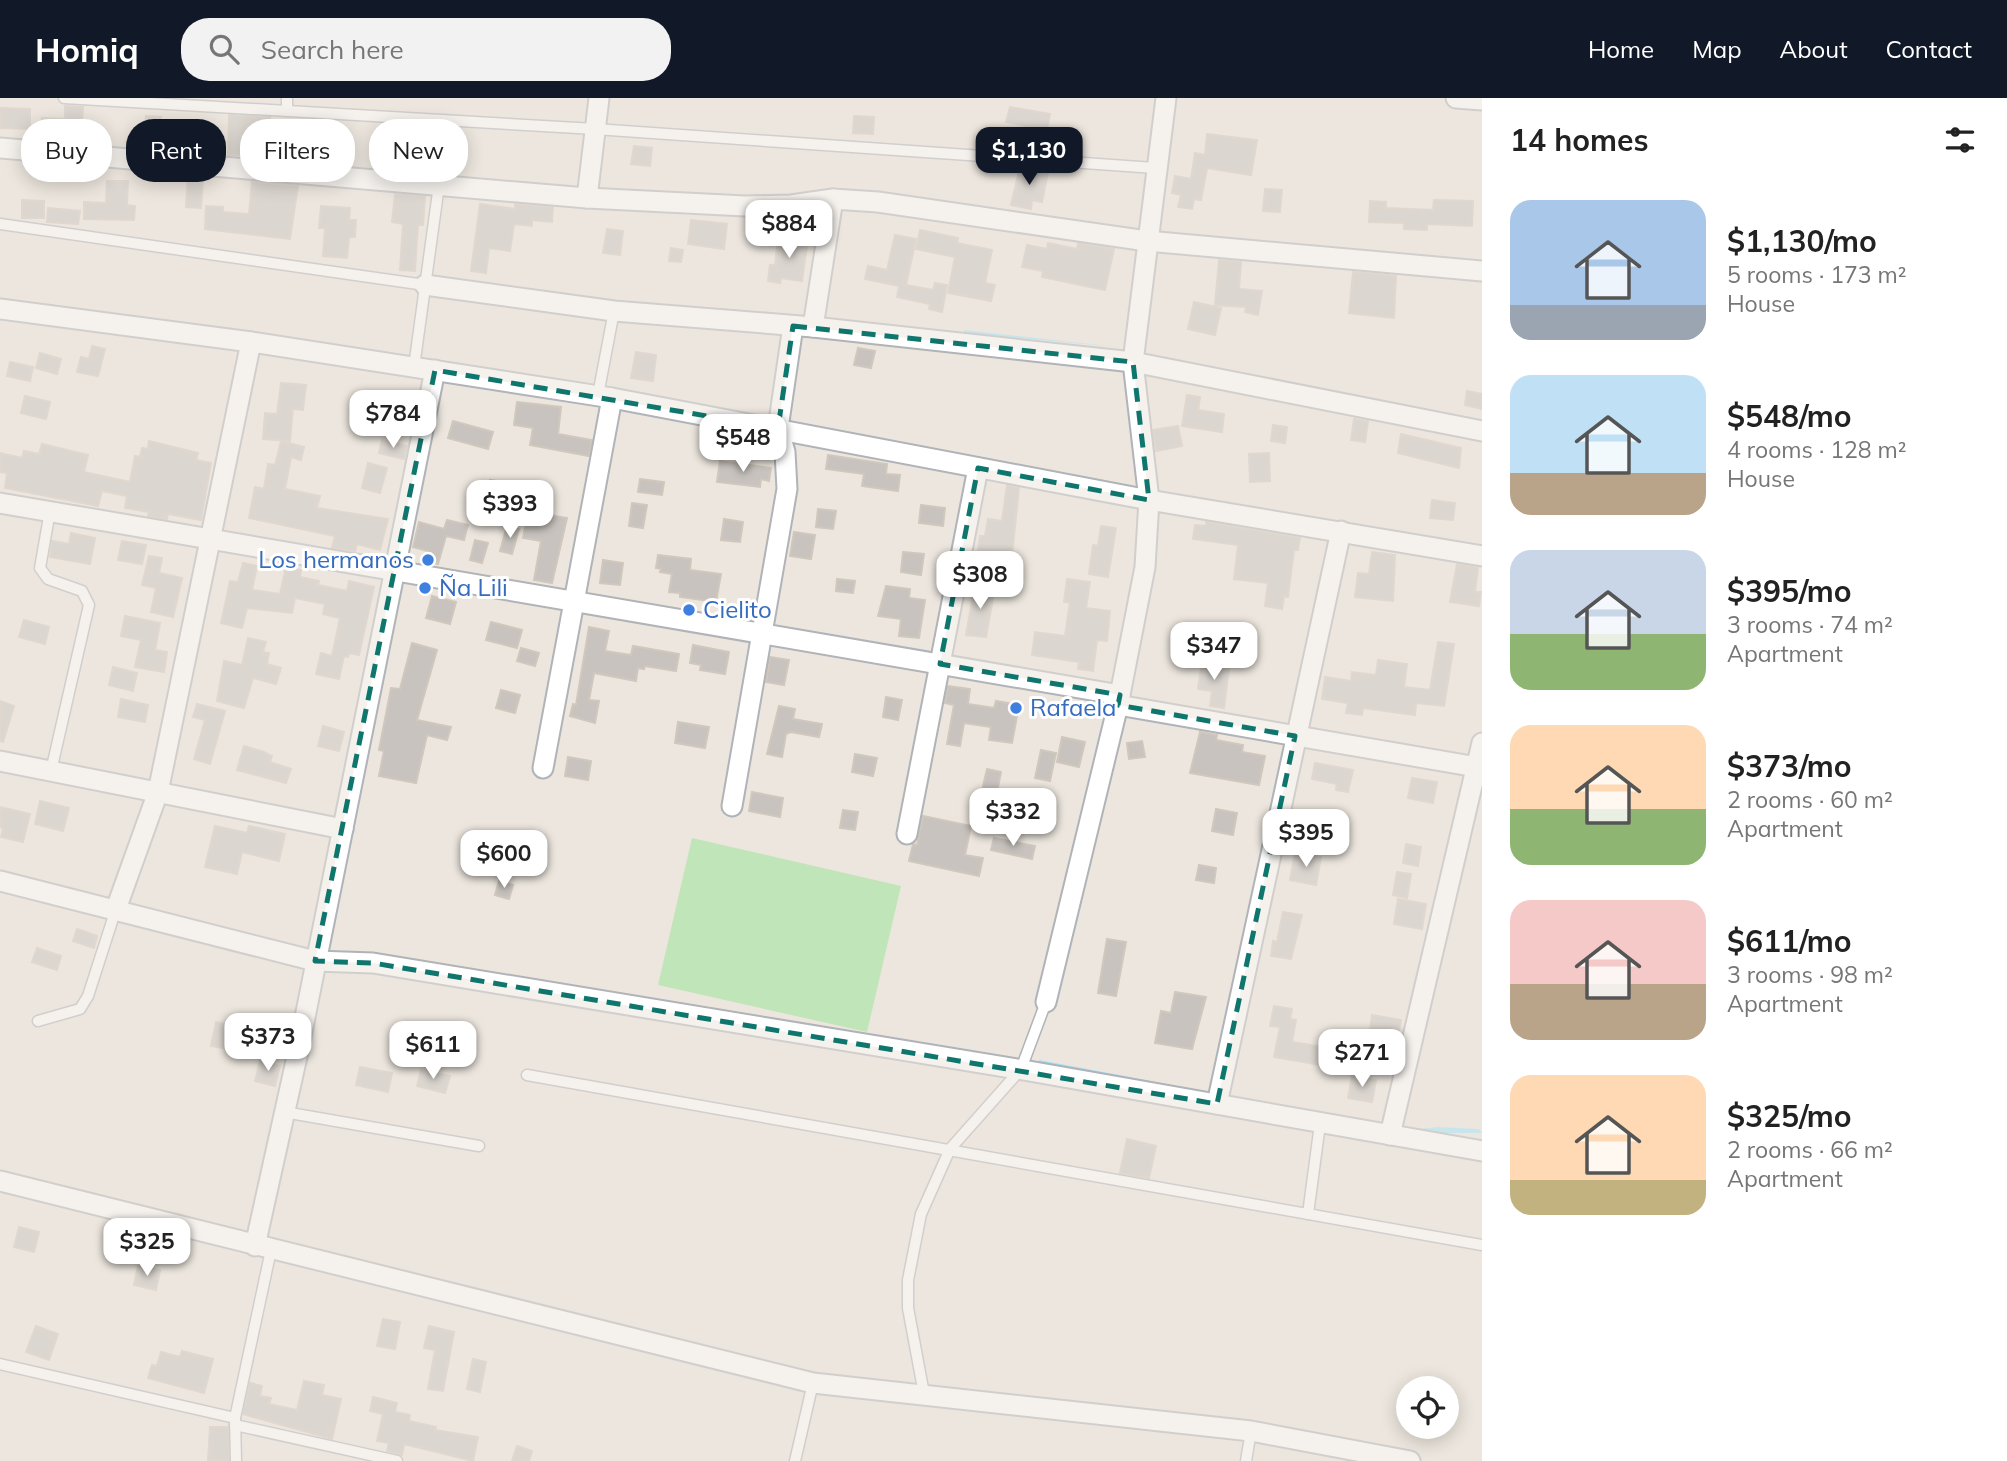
<!DOCTYPE html>
<meta charset="utf-8">
<style>
:root{--surface:#fff;--page:#f2f2f2;--text:#222;--muted:#767676;--accent:#111827}
body{margin:0;font-family:Mulish,sans-serif;background:var(--page);color:var(--text);height:100vh;display:flex;flex-direction:column;font-size:26px;white-space:nowrap}
*{box-sizing:border-box;margin:0}
p{font-size:23px;color:var(--muted)}
.icon{flex:none;width:38px;height:38px;fill:none;stroke:currentColor;stroke-width:2;stroke-linecap:round;stroke-linejoin:round}
.map{position:relative;flex:1;overflow:hidden}
.sheet{display:flex;flex-direction:column;background:var(--surface);width:525px}
.sheet>*{flex:none}
.banner{position:absolute;left:21px;top:21px;width:665px;height:63px;display:flex;gap:14px}
.fabs{position:absolute;left:1396px;top:1278px;display:grid;gap:14px}
.fabs a{display:grid;place-items:center;width:63px;height:63px;border-radius:50%;background:var(--surface);box-shadow:0 4px 18px #0003;font-size:35px}
.price{position:absolute;translate:-50% -60px;padding:0 16px;border-radius:14px;background:#fff;color:#222;font-size:23px;line-height:46px;filter:drop-shadow(0 2px 4px #0008)}
.price::after{content:'';position:absolute;left:50%;top:42px;width:21px;height:16px;margin-left:-10px;background:inherit;clip-path:polygon(0 0,100% 0,50% 100%)}
.price.current{background:var(--accent);color:#fff}
ul{padding:0;list-style:none}
li{display:flex;align-items:center;gap:21px;height:175px;padding:0 28px}
li span{display:grid;place-items:center;flex:none;width:196px;height:140px;border-radius:21px;color:#555}
li>.icon{margin-inline-start:auto}
span .icon{width:84px;height:84px;fill:#fffc;stroke-width:1}
li b{font-size:30px}
h2{display:flex;justify-content:space-between;align-items:center;height:84px;padding:0 28px;font-size:30px}
.pill{padding:0 24px;border-radius:28px;background:var(--surface);box-shadow:0 4px 18px #0003;font-size:24px;line-height:63px}
.pill.current{background:var(--accent);color:#fff}
header{display:flex;align-items:center;gap:42px;box-sizing:border-box;height:98px;padding:0 35px;background:var(--accent);color:#fff}
header strong{font-size:33px}
nav{display:flex;gap:38px;margin-inline-start:auto;font-size:24px}
.search{width:490px;height:63px;background:var(--page);display:flex;align-items:center;gap:18px;box-sizing:border-box;padding:0 24px;border-radius:28px;color:var(--muted);font-size:26px}
main{display:flex;flex:1;min-height:0}
.map>svg:first-child{display:block}
</style>
<header>
<strong>Homiq</strong>
<div class="search"><svg class="icon" aria-label="search" viewBox="0 0 24 24"><circle cx="10" cy="10" r="6"/><path d="M15 15l6 6"/></svg>Search here</div>
<nav><a>Home</a><a>Map</a><a>About</a><a>Contact</a></nav>
</header>
<main>
<div class="map">
<svg width="1482" height="1363" viewBox="0 0 1482 1363">
<rect width="100%" height="100%" fill="#ece6de"/>
<polygon fill="#c0e5b9" points="692,740 901,788 867,934 658,887"/>
<g fill="#9be4ff">
<polygon points="964,232 1117,249 964,235"/>
<polygon points="1039,962 1204,993 1038,965"/>
<polygon points="1438,1029 1479,1031 1482,1035 1409,1035 1409,1032"/>
</g>
<g fill="#c8c3be" stroke="#d0c7bd" stroke-width="2">
<polygon points="65,8 83,9 81,37 61,36 61,43 41,41 42,20 65,21"/>
<polygon points="1010,9 1050,16 1047,32 1006,24"/>
<polygon points="0,10 30,11 30,31 0,30"/>
<polygon points="229,17 270,19 270,36 245,36 245,57 228,57"/>
<polygon points="146,18 161,19 160,44 134,43 134,31 145,32"/>
<polygon points="854,18 874,19 873,36 853,35"/>
<polygon points="392,27 411,28 412,41 408,41 409,73 394,71"/>
<polygon points="1207,36 1257,42 1251,77 1207,70 1201,102 1194,101 1192,111 1178,109 1181,97 1172,95 1175,78 1191,81 1195,55 1205,57"/>
<polygon points="634,48 652,50 650,68 631,66"/>
<polygon points="1020,69 1048,74 1042,104 1032,102 1031,111 1011,107"/>
<polygon points="188,78 203,80 201,110 186,109"/>
<polygon points="107,83 128,83 127,107 135,108 134,122 84,121 84,104 106,105"/>
<polygon points="252,84 298,88 290,141 205,131 206,108 223,109 223,114 249,116"/>
<polygon points="1265,91 1282,92 1280,114 1263,113"/>
<polygon points="395,96 425,98 423,127 418,127 415,173 400,172 403,126 392,124"/>
<polygon points="22,102 44,103 44,120 22,120"/>
<polygon points="1434,102 1473,103 1472,128 1427,126 1427,132 1404,131 1404,125 1369,124 1370,103 1386,104 1386,110 1433,112"/>
<polygon points="480,106 515,111 515,106 553,109 552,124 532,122 532,128 514,126 510,153 489,150 486,175 471,173"/>
<polygon points="321,108 350,110 349,122 356,122 355,139 349,139 347,160 323,158 325,130 319,130"/>
<polygon points="48,110 80,113 78,126 47,124"/>
<polygon points="691,122 727,126 724,151 688,146"/>
<polygon points="607,131 623,133 620,157 603,155"/>
<polygon points="920,132 958,140 957,145 992,152 985,185 995,187 991,203 948,195 955,159 916,151"/>
<polygon points="895,137 916,141 906,187 933,192 935,185 947,187 942,214 929,211 930,206 897,199 899,188 865,181 868,168 887,172"/>
<polygon points="787,138 808,141 802,183 781,180 780,185 768,183 770,167 775,167 778,140 786,141"/>
<polygon points="1048,145 1077,151 1078,145 1114,151 1105,192 1042,179 1043,173 1022,169 1027,147 1047,151"/>
<polygon points="671,150 683,152 681,164 669,163"/>
<polygon points="1219,162 1241,164 1239,191 1262,193 1258,217 1245,214 1246,209 1215,207"/>
<polygon points="1353,174 1396,178 1394,220 1349,215"/>
<polygon points="1194,204 1221,210 1215,237 1188,231"/>
<polygon points="92,248 105,251 98,278 77,274 81,259 89,261"/>
<polygon points="858,250 875,253 871,270 854,267"/>
<polygon points="636,254 656,257 653,283 631,280"/>
<polygon points="40,255 61,261 57,276 36,270"/>
<polygon points="10,264 33,269 30,283 7,278"/>
<polygon points="281,285 306,287 303,312 293,311 290,343 263,341 265,315 277,316"/>
<polygon points="1467,293 1482,296 1482,311 1465,307"/>
<polygon points="1187,297 1200,299 1198,312 1224,316 1222,334 1182,328"/>
<polygon points="25,298 50,304 46,321 21,315"/>
<polygon points="517,304 561,309 558,336 592,342 589,358 530,347 533,330 514,327"/>
<polygon points="1354,321 1368,323 1365,344 1351,342"/>
<polygon points="453,323 493,334 488,351 448,340"/>
<polygon points="1273,327 1287,329 1285,345 1271,343"/>
<polygon points="1178,328 1182,348 1156,353 1153,332"/>
<polygon points="1401,336 1461,350 1459,370 1398,355"/>
<polygon points="382,342 407,348 404,361 379,355"/>
<polygon points="149,343 198,355 196,362 211,365 201,422 168,416 167,421 148,418 149,414 125,410 127,398 102,393 98,408 5,390 7,375 0,374 0,355 22,360 24,353 39,356 42,346 88,357 84,374 130,384 135,358 140,359 142,350 148,351"/>
<polygon points="281,343 304,349 301,362 291,359 285,391 320,398 317,410 388,421 380,452 357,446 355,453 332,450 335,438 249,420 255,389 264,391 268,366 275,367"/>
<polygon points="1269,355 1270,383 1250,384 1249,356"/>
<polygon points="828,357 887,366 886,376 900,377 898,393 862,388 864,376 826,371"/>
<polygon points="720,363 771,370 769,383 761,381 760,389 717,384"/>
<polygon points="368,365 387,370 380,395 362,390"/>
<polygon points="640,381 664,384 662,397 638,394"/>
<polygon points="490,382 503,384 499,406 486,404"/>
<polygon points="1007,387 1019,390 1012,457 978,453 980,438 985,438 988,421 1002,423"/>
<polygon points="532,391 546,393 542,416 567,420 552,485 534,482 541,443 523,440"/>
<polygon points="1432,402 1455,405 1453,422 1430,420"/>
<polygon points="632,405 647,407 643,430 629,428"/>
<polygon points="921,407 945,410 943,428 919,425"/>
<polygon points="818,411 836,413 833,431 816,429"/>
<polygon points="724,421 743,424 740,444 721,442"/>
<polygon points="447,422 468,427 464,442 446,438 438,466 425,463 428,453 413,449 419,424 444,431"/>
<polygon points="1206,424 1300,440 1298,452 1294,452 1288,499 1284,498 1282,511 1265,508 1268,485 1234,481 1238,447 1193,441 1195,427 1206,428"/>
<polygon points="507,428 519,431 512,456 500,453"/>
<polygon points="1101,428 1116,430 1108,479 1089,476 1093,447 1098,448"/>
<polygon points="794,434 815,437 811,461 790,458"/>
<polygon points="71,435 95,440 90,466 50,459 52,443 69,446"/>
<polygon points="475,442 488,445 482,465 470,462"/>
<polygon points="122,443 146,447 142,466 118,462"/>
<polygon points="903,454 924,456 921,477 901,474"/>
<polygon points="1372,454 1395,457 1393,503 1355,499 1358,475 1369,476"/>
<polygon points="658,457 691,461 690,472 721,476 716,504 680,499 680,495 669,494 672,476 660,474 661,471 656,470"/>
<polygon points="149,458 162,460 159,475 182,480 173,519 151,514 156,490 142,487"/>
<polygon points="603,462 623,465 620,487 600,485"/>
<polygon points="243,465 257,468 252,492 280,496 286,469 301,472 300,479 319,483 318,487 347,493 349,483 374,489 359,557 349,555 348,559 344,558 339,581 316,576 321,555 332,558 340,520 323,516 325,506 295,500 292,515 247,510 242,530 221,525 230,483 238,484"/>
<polygon points="1457,466 1478,470 1475,494 1481,494 1479,508 1450,504"/>
<polygon points="837,481 855,483 853,495 836,493"/>
<polygon points="1067,481 1090,484 1086,510 1110,513 1107,543 1097,542 1093,573 1078,571 1079,564 1032,557 1035,534 1065,538 1070,504 1064,504"/>
<polygon points="975,486 995,489 986,539 966,537"/>
<polygon points="886,488 910,491 909,500 925,502 919,540 899,538 901,521 878,518"/>
<polygon points="432,498 456,504 450,526 426,520"/>
<polygon points="125,518 160,525 155,552 167,554 164,574 135,569 141,542 121,538"/>
<polygon points="24,522 49,529 45,546 19,539"/>
<polygon points="491,524 522,532 517,550 486,542"/>
<polygon points="589,529 609,533 605,553 631,557 633,548 679,556 676,573 645,568 644,571 638,570 636,583 594,575 589,602 599,603 595,625 570,618 573,606 576,607"/>
<polygon points="248,540 266,544 263,554 269,555 267,566 281,570 276,586 253,580 244,610 217,603 224,563 242,567"/>
<polygon points="1438,544 1454,546 1444,608 1416,605 1415,617 1363,610 1362,617 1346,615 1348,605 1322,601 1325,579 1351,583 1352,574 1376,577 1378,562 1407,566 1404,589 1430,592"/>
<polygon points="412,545 437,552 417,622 451,629 447,642 427,637 416,685 379,678 384,653 379,652 391,590 400,591"/>
<polygon points="693,547 729,554 725,576 700,572 701,567 690,565"/>
<polygon points="521,550 539,555 535,568 517,563"/>
<polygon points="770,559 789,562 784,587 766,584"/>
<polygon points="1202,563 1223,565 1223,569 1229,570 1224,610 1210,608 1212,593 1198,591"/>
<polygon points="113,569 137,575 133,593 109,587"/>
<polygon points="948,588 970,591 968,606 994,610 996,603 1019,607 1012,645 989,642 991,629 964,625 960,648 947,646 954,607 945,605"/>
<polygon points="501,592 520,597 515,615 496,610"/>
<polygon points="886,599 902,602 898,622 883,619"/>
<polygon points="121,601 148,607 145,624 118,619"/>
<polygon points="0,603 14,608 3,644 0,643"/>
<polygon points="197,606 225,613 210,666 194,661 205,622 193,619"/>
<polygon points="779,608 795,611 793,621 822,626 819,639 791,634 786,636 782,659 767,656"/>
<polygon points="678,624 709,629 705,650 675,645"/>
<polygon points="323,628 344,634 339,653 318,648"/>
<polygon points="1200,634 1217,637 1216,642 1243,647 1242,654 1265,658 1259,687 1190,675"/>
<polygon points="1062,639 1085,644 1079,669 1057,664"/>
<polygon points="1142,643 1145,659 1129,661 1127,645"/>
<polygon points="244,648 264,654 272,658 270,664 291,671 286,685 237,672"/>
<polygon points="1041,652 1056,655 1050,683 1035,680"/>
<polygon points="855,656 877,660 873,678 852,674"/>
<polygon points="568,659 591,663 588,682 565,678"/>
<polygon points="1315,665 1353,672 1348,694 1336,692 1337,686 1312,681"/>
<polygon points="987,671 1001,674 995,704 980,701"/>
<polygon points="1412,680 1437,684 1433,705 1408,700"/>
<polygon points="752,694 783,700 780,719 749,713"/>
<polygon points="40,703 69,710 63,733 35,726"/>
<polygon points="0,709 30,716 23,744 1,739 3,730 0,729"/>
<polygon points="1216,711 1237,715 1233,737 1212,733"/>
<polygon points="843,712 858,714 855,732 840,730"/>
<polygon points="923,718 971,728 965,757 983,760 979,778 909,763 913,746 917,747"/>
<polygon points="215,728 247,735 249,728 285,736 279,763 242,754 237,776 205,769"/>
<polygon points="1314,728 1329,730 1326,744 1312,742"/>
<polygon points="994,740 1035,748 1032,761 991,752"/>
<polygon points="1406,746 1421,749 1418,768 1403,765"/>
<polygon points="1295,755 1321,759 1316,787 1290,782"/>
<polygon points="1199,767 1216,770 1214,785 1196,782"/>
<polygon points="1397,774 1411,776 1407,800 1393,797"/>
<polygon points="499,783 513,787 509,801 495,797"/>
<polygon points="1398,801 1426,806 1422,831 1394,826"/>
<polygon points="1283,814 1302,817 1291,861 1271,858 1273,843 1277,844"/>
<polygon points="77,831 97,838 94,850 73,843"/>
<polygon points="1107,841 1126,844 1116,898 1098,895"/>
<polygon points="37,850 61,858 57,872 32,864"/>
<polygon points="1175,894 1206,899 1192,951 1155,945 1161,913 1171,915"/>
<polygon points="1274,908 1292,911 1290,921 1296,922 1292,944 1324,949 1321,967 1274,959 1280,929 1270,928"/>
<polygon points="1372,917 1401,922 1395,953 1368,948"/>
<polygon points="216,924 239,929 235,952 211,948"/>
<polygon points="260,963 280,968 275,988 255,983"/>
<polygon points="360,969 392,975 388,994 356,987"/>
<polygon points="421,972 450,978 445,995 417,988"/>
<polygon points="1352,978 1376,982 1372,1004 1348,1000"/>
<polygon points="1127,1041 1156,1048 1149,1080 1120,1075"/>
<polygon points="19,1129 39,1134 34,1154 14,1149"/>
<polygon points="138,1168 160,1172 156,1192 134,1187"/>
<polygon points="383,1221 400,1224 395,1251 377,1248"/>
<polygon points="36,1228 58,1236 49,1262 26,1254"/>
<polygon points="429,1228 454,1234 443,1293 428,1291 435,1252 424,1250"/>
<polygon points="182,1253 213,1261 204,1295 148,1280 152,1267 157,1268 161,1254 180,1259"/>
<polygon points="473,1261 486,1264 480,1294 467,1291"/>
<polygon points="304,1283 324,1287 322,1297 341,1301 332,1341 243,1316 250,1285 262,1288 260,1298 271,1300 269,1306 297,1312"/>
<polygon points="373,1299 397,1305 395,1314 410,1317 409,1323 436,1329 435,1332 478,1339 473,1363 404,1346 402,1357 387,1353 389,1345 377,1343 383,1316 370,1313"/>
<polygon points="210,1329 228,1329 229,1363 208,1363"/>
<polygon points="517,1348 532,1353 529,1363 512,1363"/>
</g>
<g fill="none" stroke-linecap="round" stroke-linejoin="round">
<g stroke="#b0b3b7" stroke-width="13">
<g id="service">
<polyline points="64,0 595,31 1155,70"/>
<polyline points="287,13 287,0"/>
<polyline points="0,126 425,187"/>
<polyline points="414,269 439,87"/>
<polyline points="598,297 614,213"/>
<polyline points="50,413 40,470 48,481 82,493 89,507 51,673"/>
<polyline points="38,923 80,911 88,898 116,811"/>
<polyline points="527,977 1482,1147"/>
<polyline points="284,1014 479,1048"/>
<polyline points="1308,1116 1320,1026"/>
<polyline points="0,1266 235,1320"/>
<polyline points="924,1296 908,1210 908,1182 921,1116 950,1051 1021,971 1046,904"/>
<polyline points="235,1327 397,1363"/>
<polyline points="236,1363 235,1320 271,1152"/>
<polyline points="795,1363 813,1285"/>
<polyline points="1246,1363 1251,1333"/>
</g>
</g>
<g stroke="#b0b3b7" stroke-width="23">
<g id="minor">
<polyline points="1456,0 1482,2"/>
<polyline points="0,50 587,100 745,108 791,107 833,101 878,104 1147,143 1482,173"/>
<polyline points="587,100 599,0"/>
<polyline points="425,187 614,213 813,229 1133,264 1482,333"/>
<polyline points="0,211 251,244 612,300 1149,402 1482,458"/>
<polyline points="813,229 833,101"/>
<polyline points="0,405 1120,597"/>
<polyline points="1118,607 1482,670"/>
<polyline points="0,663 343,731"/>
<polyline points="543,670 612,300"/>
<polyline points="732,708 787,391 785,354 778,330 793,228"/>
<polyline points="907,736 978,370"/>
<polyline points="0,783 315,863 373,865 1029,973 1482,1053"/>
<polyline points="116,811 158,694 251,244"/>
<polyline points="1046,904 1118,607 1145,469 1149,402 1133,264 1166,0"/>
<polyline points="1217,1006 1341,433"/>
<polyline points="1390,1037 1482,645"/>
<polyline points="0,1083 813,1285 1251,1333 1410,1363"/>
<polyline points="255,1148 298,954 435,272"/>
</g>
</g>
<use href="#service" stroke="#fff" stroke-width="10"/>
<use href="#minor" stroke="#fff" stroke-width="19"/>
</g>
<path d="M0 0H1482V1363H0ZM793 228 1133 264 1149 402 978 370 940 566 1120 597 1118 607 1295 638 1217 1006 373 865 315 863 435 272 778 330Z" fill="#ece6de" fill-opacity=".55" fill-rule="evenodd"/>
<path fill="none" stroke="#0f766e" stroke-width="5" stroke-dasharray="14 9" stroke-linejoin="round" d="M793 228 1133 264 1149 402 978 370 940 566 1120 597 1118 607 1295 638 1217 1006 373 865 315 863 435 272 778 330Z"/>
<g fill="#3f7fe0" stroke="#fff" stroke-width="2.5">
<circle cx="428" cy="462" r="7"/>
<circle cx="425" cy="490" r="7"/>
<circle cx="689" cy="512" r="7"/>
<circle cx="1016" cy="610" r="7"/>
</g>
<g text-anchor="middle" stroke-width="6" stroke-linejoin="round" paint-order="stroke">
<g font-size="24" fill="#366cbe" stroke="#fff" text-anchor="start">
<text x="414" y="470" text-anchor="end">Los hermanos</text>
<text x="439" y="498">Ña Lili</text>
<text x="703" y="520">Cielito</text>
<text x="1030" y="618">Rafaela</text>
</g>
</g>
</svg>
<div class="fabs">
<a><svg class="icon" aria-label="locate" viewBox="0 0 24 24"><circle cx="12" cy="12" r="6"/><path d="M12 2v4M12 18v4M2 12h4M18 12h4"/></svg></a>
</div>
<b class="price current" style="left:1029px;top:89px">$1,130</b>
<b class="price" style="left:789px;top:162px">$884</b>
<b class="price" style="left:393px;top:352px">$784</b>
<b class="price" style="left:743px;top:376px">$548</b>
<b class="price" style="left:510px;top:442px">$393</b>
<b class="price" style="left:980px;top:513px">$308</b>
<b class="price" style="left:1214px;top:584px">$347</b>
<b class="price" style="left:1013px;top:750px">$332</b>
<b class="price" style="left:1306px;top:771px">$395</b>
<b class="price" style="left:504px;top:792px">$600</b>
<b class="price" style="left:268px;top:975px">$373</b>
<b class="price" style="left:433px;top:983px">$611</b>
<b class="price" style="left:1362px;top:991px">$271</b>
<b class="price" style="left:147px;top:1180px">$325</b>
<div class="banner">
<a class="pill">Buy</a>
<a class="pill current">Rent</a>
<a class="pill">Filters</a>
<a class="pill">New</a>
</div>
</div>
<section class="sheet">
<h2>14 homes<svg class="icon" aria-label="filters" viewBox="0 0 24 24"><path d="M4 7h16M4 17h16"/><circle cx="9" cy="7" r="2"/><circle cx="15" cy="17" r="2"/></svg></h2>
<ul>
<li><span style="background:linear-gradient(#a9c7e8 75%,#9aa5b1 0)"><svg class="icon" aria-label="home" viewBox="0 0 24 24"><path d="M3 11l9-7 9 7M6 9v11h12V9"/></svg></span><div><b>$1,130/mo</b><p>5 rooms · 173 m²</p><p>House</p></div></li>
<li><span style="background:linear-gradient(#bfe0f5 70%,#b9a48a 0)"><svg class="icon" aria-label="home" viewBox="0 0 24 24"><path d="M3 11l9-7 9 7M6 9v11h12V9"/></svg></span><div><b>$548/mo</b><p>4 rooms · 128 m²</p><p>House</p></div></li>
<li><span style="background:linear-gradient(#c9d6e8 60%,#8fb573 0)"><svg class="icon" aria-label="home" viewBox="0 0 24 24"><path d="M3 11l9-7 9 7M6 9v11h12V9"/></svg></span><div><b>$395/mo</b><p>3 rooms · 74 m²</p><p>Apartment</p></div></li>
<li><span style="background:linear-gradient(#ffd9b3 60%,#8fb573 0)"><svg class="icon" aria-label="home" viewBox="0 0 24 24"><path d="M3 11l9-7 9 7M6 9v11h12V9"/></svg></span><div><b>$373/mo</b><p>2 rooms · 60 m²</p><p>Apartment</p></div></li>
<li><span style="background:linear-gradient(#f6c9c9 60%,#b9a48a 0)"><svg class="icon" aria-label="home" viewBox="0 0 24 24"><path d="M3 11l9-7 9 7M6 9v11h12V9"/></svg></span><div><b>$611/mo</b><p>3 rooms · 98 m²</p><p>Apartment</p></div></li>
<li><span style="background:linear-gradient(#ffd9b3 75%,#c2b280 0)"><svg class="icon" aria-label="home" viewBox="0 0 24 24"><path d="M3 11l9-7 9 7M6 9v11h12V9"/></svg></span><div><b>$325/mo</b><p>2 rooms · 66 m²</p><p>Apartment</p></div></li>
</ul>
</section>
</main>
